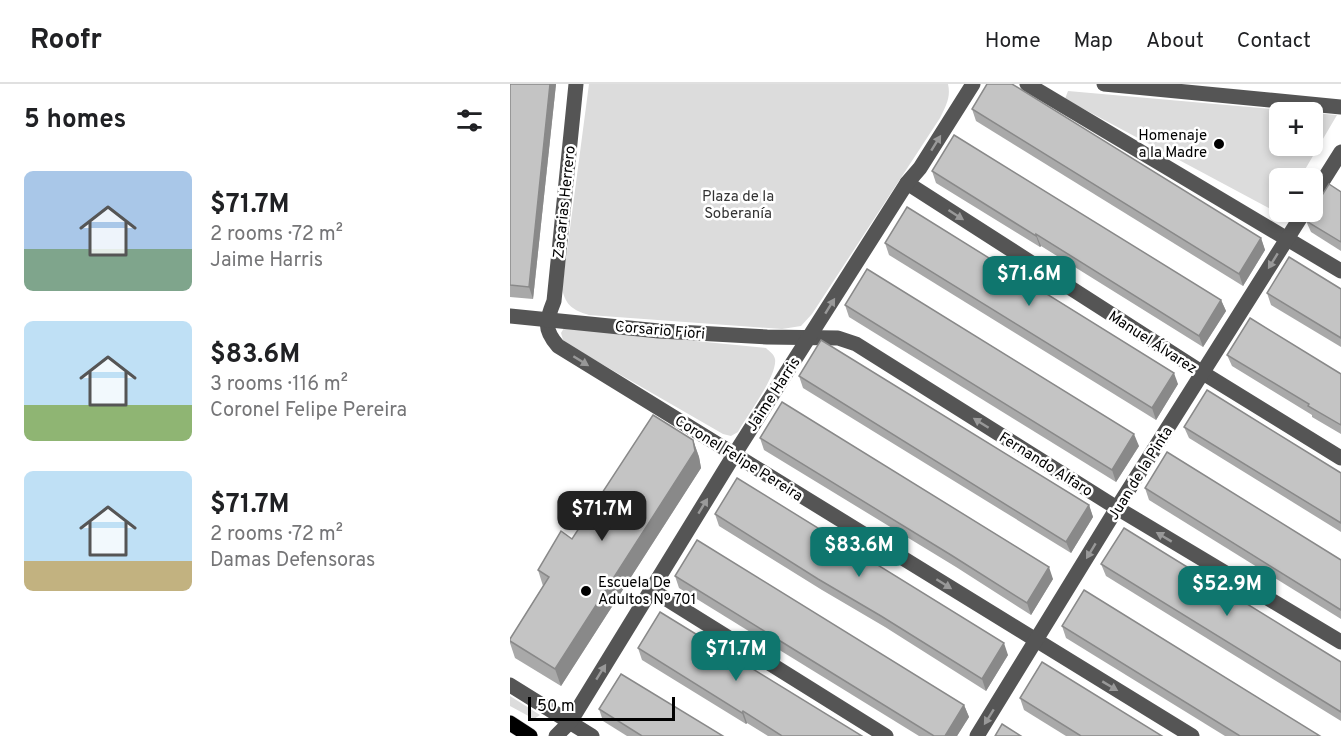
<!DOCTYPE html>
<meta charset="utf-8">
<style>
:root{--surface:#fff;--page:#f2f2f2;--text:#202124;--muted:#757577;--line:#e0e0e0;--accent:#0f766e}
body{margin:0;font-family:Overpass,sans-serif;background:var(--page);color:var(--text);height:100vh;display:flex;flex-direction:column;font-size:22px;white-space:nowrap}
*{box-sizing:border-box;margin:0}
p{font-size:20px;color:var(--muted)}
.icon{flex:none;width:33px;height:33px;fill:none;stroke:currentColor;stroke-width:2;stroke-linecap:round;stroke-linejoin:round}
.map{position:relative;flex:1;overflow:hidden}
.sheet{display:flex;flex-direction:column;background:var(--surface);width:510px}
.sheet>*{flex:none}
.tools{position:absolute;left:759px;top:18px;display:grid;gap:12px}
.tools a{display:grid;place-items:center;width:54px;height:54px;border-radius:9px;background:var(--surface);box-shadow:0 3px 9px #0003;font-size:30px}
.scale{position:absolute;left:18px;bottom:15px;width:147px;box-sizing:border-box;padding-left:6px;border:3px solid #000;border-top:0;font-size:16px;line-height:21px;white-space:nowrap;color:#000;-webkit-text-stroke:4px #fff;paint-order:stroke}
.price{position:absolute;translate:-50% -51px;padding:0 14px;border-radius:12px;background:var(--accent);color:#fff;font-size:20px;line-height:39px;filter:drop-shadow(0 2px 3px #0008)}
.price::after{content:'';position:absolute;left:50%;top:36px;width:18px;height:14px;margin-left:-9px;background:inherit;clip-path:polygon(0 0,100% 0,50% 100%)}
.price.selected{background:#222;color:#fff}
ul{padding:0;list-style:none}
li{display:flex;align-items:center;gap:18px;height:150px;padding:0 24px}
li span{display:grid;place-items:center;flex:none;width:168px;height:120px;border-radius:9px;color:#555}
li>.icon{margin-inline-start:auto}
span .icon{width:72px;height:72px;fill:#fffc;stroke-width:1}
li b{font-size:26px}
h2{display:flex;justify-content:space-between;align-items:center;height:72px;padding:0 24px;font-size:26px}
header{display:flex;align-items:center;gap:36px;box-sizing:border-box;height:84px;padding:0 30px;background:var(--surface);border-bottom:2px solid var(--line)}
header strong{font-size:28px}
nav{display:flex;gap:33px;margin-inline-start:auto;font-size:21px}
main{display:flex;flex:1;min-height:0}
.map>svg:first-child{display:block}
</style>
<header>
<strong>Roofr</strong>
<nav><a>Home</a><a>Map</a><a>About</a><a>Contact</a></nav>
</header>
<main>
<section class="sheet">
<h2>5 homes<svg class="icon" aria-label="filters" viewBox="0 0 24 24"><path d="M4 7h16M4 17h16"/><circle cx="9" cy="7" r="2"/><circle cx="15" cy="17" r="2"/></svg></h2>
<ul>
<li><span style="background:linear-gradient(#a9c7e8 65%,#7fa58c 0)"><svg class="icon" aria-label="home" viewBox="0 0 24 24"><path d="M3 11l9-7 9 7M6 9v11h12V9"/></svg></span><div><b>$71.7M</b><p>2 rooms · 72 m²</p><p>Jaime Harris</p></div></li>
<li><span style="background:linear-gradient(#bfe0f5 70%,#8fb573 0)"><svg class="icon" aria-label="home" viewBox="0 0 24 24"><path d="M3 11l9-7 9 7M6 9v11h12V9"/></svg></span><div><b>$83.6M</b><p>3 rooms · 116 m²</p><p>Coronel Felipe Pereira</p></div></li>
<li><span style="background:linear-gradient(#bfe0f5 75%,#c2b280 0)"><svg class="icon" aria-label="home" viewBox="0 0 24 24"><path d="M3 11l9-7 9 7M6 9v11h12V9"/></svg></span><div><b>$71.7M</b><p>2 rooms · 72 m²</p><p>Damas Defensoras</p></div></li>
</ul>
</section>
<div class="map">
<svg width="831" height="652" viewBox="0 0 831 652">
<rect width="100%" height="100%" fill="#fff"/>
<g fill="#dcdcdc">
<path d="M79 0H438C441 13 436 22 430 34L302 230 291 242 272 245 79 231C63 226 56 222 52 205Z"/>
<polygon points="558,7 795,28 770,28 770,62 802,62 803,29 827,31 790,94 770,94 770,130 555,15"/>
<path d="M54 244 256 264C259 267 264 270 265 275 268 291 236 333 228 348L221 352 213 350 57 260 53 256 51 249Z"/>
<polygon points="0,612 30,631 24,635 0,622"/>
</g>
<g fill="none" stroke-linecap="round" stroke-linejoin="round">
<g stroke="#dbdbdb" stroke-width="16">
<polyline id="major" points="0,639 20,652"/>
</g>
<g stroke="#555" stroke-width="15">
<path d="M66 0 44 217C36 237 33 245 48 262L682 652"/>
<polyline points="517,0 831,187"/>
<polyline points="594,0 831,23"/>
<polyline points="397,99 693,289 831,374"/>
<polyline points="802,114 831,68"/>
<polyline points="0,232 149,247 257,253 328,254 346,260 607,424 831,558"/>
<polyline points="142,506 376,652"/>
<polyline points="0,601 82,652"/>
<polyline points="46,652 60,638 224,371 397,99 410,84 463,0"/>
<polyline points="467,652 607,424 794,128"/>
</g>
<use href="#major" stroke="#000" stroke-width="15"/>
</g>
<g fill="#a9a9a9">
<polygon points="0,0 46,0 23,215 0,213"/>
<polygon points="462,25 751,154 755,166 733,202 466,37"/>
<polygon points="422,87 711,216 716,227 693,263 531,162 530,163 426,99"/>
<polygon points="831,108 831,167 801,148 796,137"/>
<polygon points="375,159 668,300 646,336 379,171"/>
<polygon points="831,205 831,263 761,221 757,209"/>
<polygon points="335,221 629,362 606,398 339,233"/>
<polygon points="717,271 831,290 831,350 802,333 802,331 722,282"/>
<polygon points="289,292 579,421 583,433 561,469 293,304"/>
<polygon points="674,343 831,389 831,448 679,354"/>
<polygon points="250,354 543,495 521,531 446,483 254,366"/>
<polygon points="183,356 189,373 191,384 51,602 5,574 0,559 0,555 33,502 28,486 62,455"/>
<polygon points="635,404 831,476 831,535 639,416"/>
<polygon points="205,430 498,571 476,607 375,543 312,506 209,442"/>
<polygon points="591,480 831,578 831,637 596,492"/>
<polygon points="165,492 454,621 459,633 447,652 409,652 169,504"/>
<polygon points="552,542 810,652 715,652 556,554"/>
<polygon points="128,564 352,652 258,652 237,639 236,640 132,576"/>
<polygon points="510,614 652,652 556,652 514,626"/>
<polygon points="89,625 213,652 117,652 93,637"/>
</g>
<g fill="#898989">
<polygon points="40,0 46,0 23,215 19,203"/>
<polygon points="526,150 531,162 530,163 526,152"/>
<polygon points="751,154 755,166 733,202 729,190"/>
<polygon points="711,216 716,227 693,263 689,252"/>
<polygon points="664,289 668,300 646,336 642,324"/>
<polygon points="624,350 629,362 606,398 602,386"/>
<polygon points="183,356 189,373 191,384 51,602 45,585"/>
<polygon points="579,421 583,433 561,469 556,458"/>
<polygon points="539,483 543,495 521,531 517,519"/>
<polygon points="494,559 498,571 476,607 472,595"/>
<polygon points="454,621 459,633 447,652 435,652"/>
<polygon points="233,627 237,639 236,640 232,629"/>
</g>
<g fill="#c4c4c4" stroke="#898989" stroke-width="1.5">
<polygon points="0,0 40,0 19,203 0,201"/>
<polygon points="477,0 502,0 751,154 729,190 462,25"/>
<polygon points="444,51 711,216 689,252 526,150 526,152 422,87"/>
<polygon points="819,100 831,108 831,158 796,137"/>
<polygon points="397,123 664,289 642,324 375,159"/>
<polygon points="779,173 831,205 831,254 757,209"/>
<polygon points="357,185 624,350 602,386 335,221"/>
<polygon points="740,234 831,290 831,341 798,322 799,320 717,271"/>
<polygon points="311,256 579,421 556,458 289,292"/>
<polygon points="697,306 831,389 831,439 674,343"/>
<polygon points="272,318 539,483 517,519 441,471 250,354"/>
<polygon points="143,331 183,356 185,367 45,585 0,557 0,555 39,493 28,486 51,447 62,455"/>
<polygon points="657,368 831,476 831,526 635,404"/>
<polygon points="227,394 494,559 472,595 371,532 308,495 205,430"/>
<polygon points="614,444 831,578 831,628 591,480"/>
<polygon points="187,456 454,621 435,652 424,652 165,492"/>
<polygon points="574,506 810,652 730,652 552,542"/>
<polygon points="150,528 352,652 272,652 233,627 232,629 128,564"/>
<polygon points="532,578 652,652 571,652 510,614"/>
<polygon points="111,590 213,652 132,652 89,625"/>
<polygon points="492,640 511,652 485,652"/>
</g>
<defs><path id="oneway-solid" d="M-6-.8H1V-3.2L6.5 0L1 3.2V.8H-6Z" transform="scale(1.5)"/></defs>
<g fill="#999">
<use href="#oneway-solid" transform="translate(426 59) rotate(-58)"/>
<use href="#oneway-solid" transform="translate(446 131) rotate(33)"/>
<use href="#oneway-solid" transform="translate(763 177) rotate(122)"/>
<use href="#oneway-solid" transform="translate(320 222) rotate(-58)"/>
<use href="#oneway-solid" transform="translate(71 277) rotate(32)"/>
<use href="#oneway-solid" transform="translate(471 339) rotate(-148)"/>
<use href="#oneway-solid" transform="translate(193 422) rotate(-59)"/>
<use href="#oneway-solid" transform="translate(654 453) rotate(-149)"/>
<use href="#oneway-solid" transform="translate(581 467) rotate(121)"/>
<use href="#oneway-solid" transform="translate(434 500) rotate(32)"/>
<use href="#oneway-solid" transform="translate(91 588) rotate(-58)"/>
<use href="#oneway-solid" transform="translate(600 602) rotate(31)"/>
<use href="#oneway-solid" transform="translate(479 633) rotate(122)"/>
</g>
<g fill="#000" stroke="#fff" stroke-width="2">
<circle cx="709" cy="60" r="6"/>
<circle cx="76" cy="507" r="6"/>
</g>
<g text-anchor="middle" stroke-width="5" stroke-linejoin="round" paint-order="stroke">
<g font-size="15" fill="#000" stroke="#fff" text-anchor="end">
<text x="697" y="56">Homenaje<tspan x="697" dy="17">a la Madre</tspan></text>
<text x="88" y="503" text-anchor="start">Escuela De<tspan x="88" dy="17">Adultos Nº 701</tspan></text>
</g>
<g font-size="15" fill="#333" stroke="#fff">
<text x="228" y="117">Plaza de la<tspan x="228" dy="17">Soberanía</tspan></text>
</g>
<g font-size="15" fill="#000" stroke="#fff">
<text transform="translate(54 118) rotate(-84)" y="5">Zacarias Herrero</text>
<text transform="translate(150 246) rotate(5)" y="5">Corsario Fiori</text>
<text transform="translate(643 258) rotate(33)" y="5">Manuel Álvarez</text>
<text transform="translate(263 310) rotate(-57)" y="5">Jaime Harris</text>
<text transform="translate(229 374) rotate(32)" y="5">Coronel Felipe Pereira</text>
<text transform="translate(536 380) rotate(32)" y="5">Fernando Alfaro</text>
<text transform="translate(630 389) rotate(-58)" y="5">Juan de la Pinta</text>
</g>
</g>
</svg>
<div class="tools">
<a>+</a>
<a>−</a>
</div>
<div class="scale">50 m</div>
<b class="price" style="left:519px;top:223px">$71.6M</b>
<b class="price selected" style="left:92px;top:458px">$71.7M</b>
<b class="price" style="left:349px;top:494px">$83.6M</b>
<b class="price" style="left:717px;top:533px">$52.9M</b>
<b class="price" style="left:226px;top:598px">$71.7M</b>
</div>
</main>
